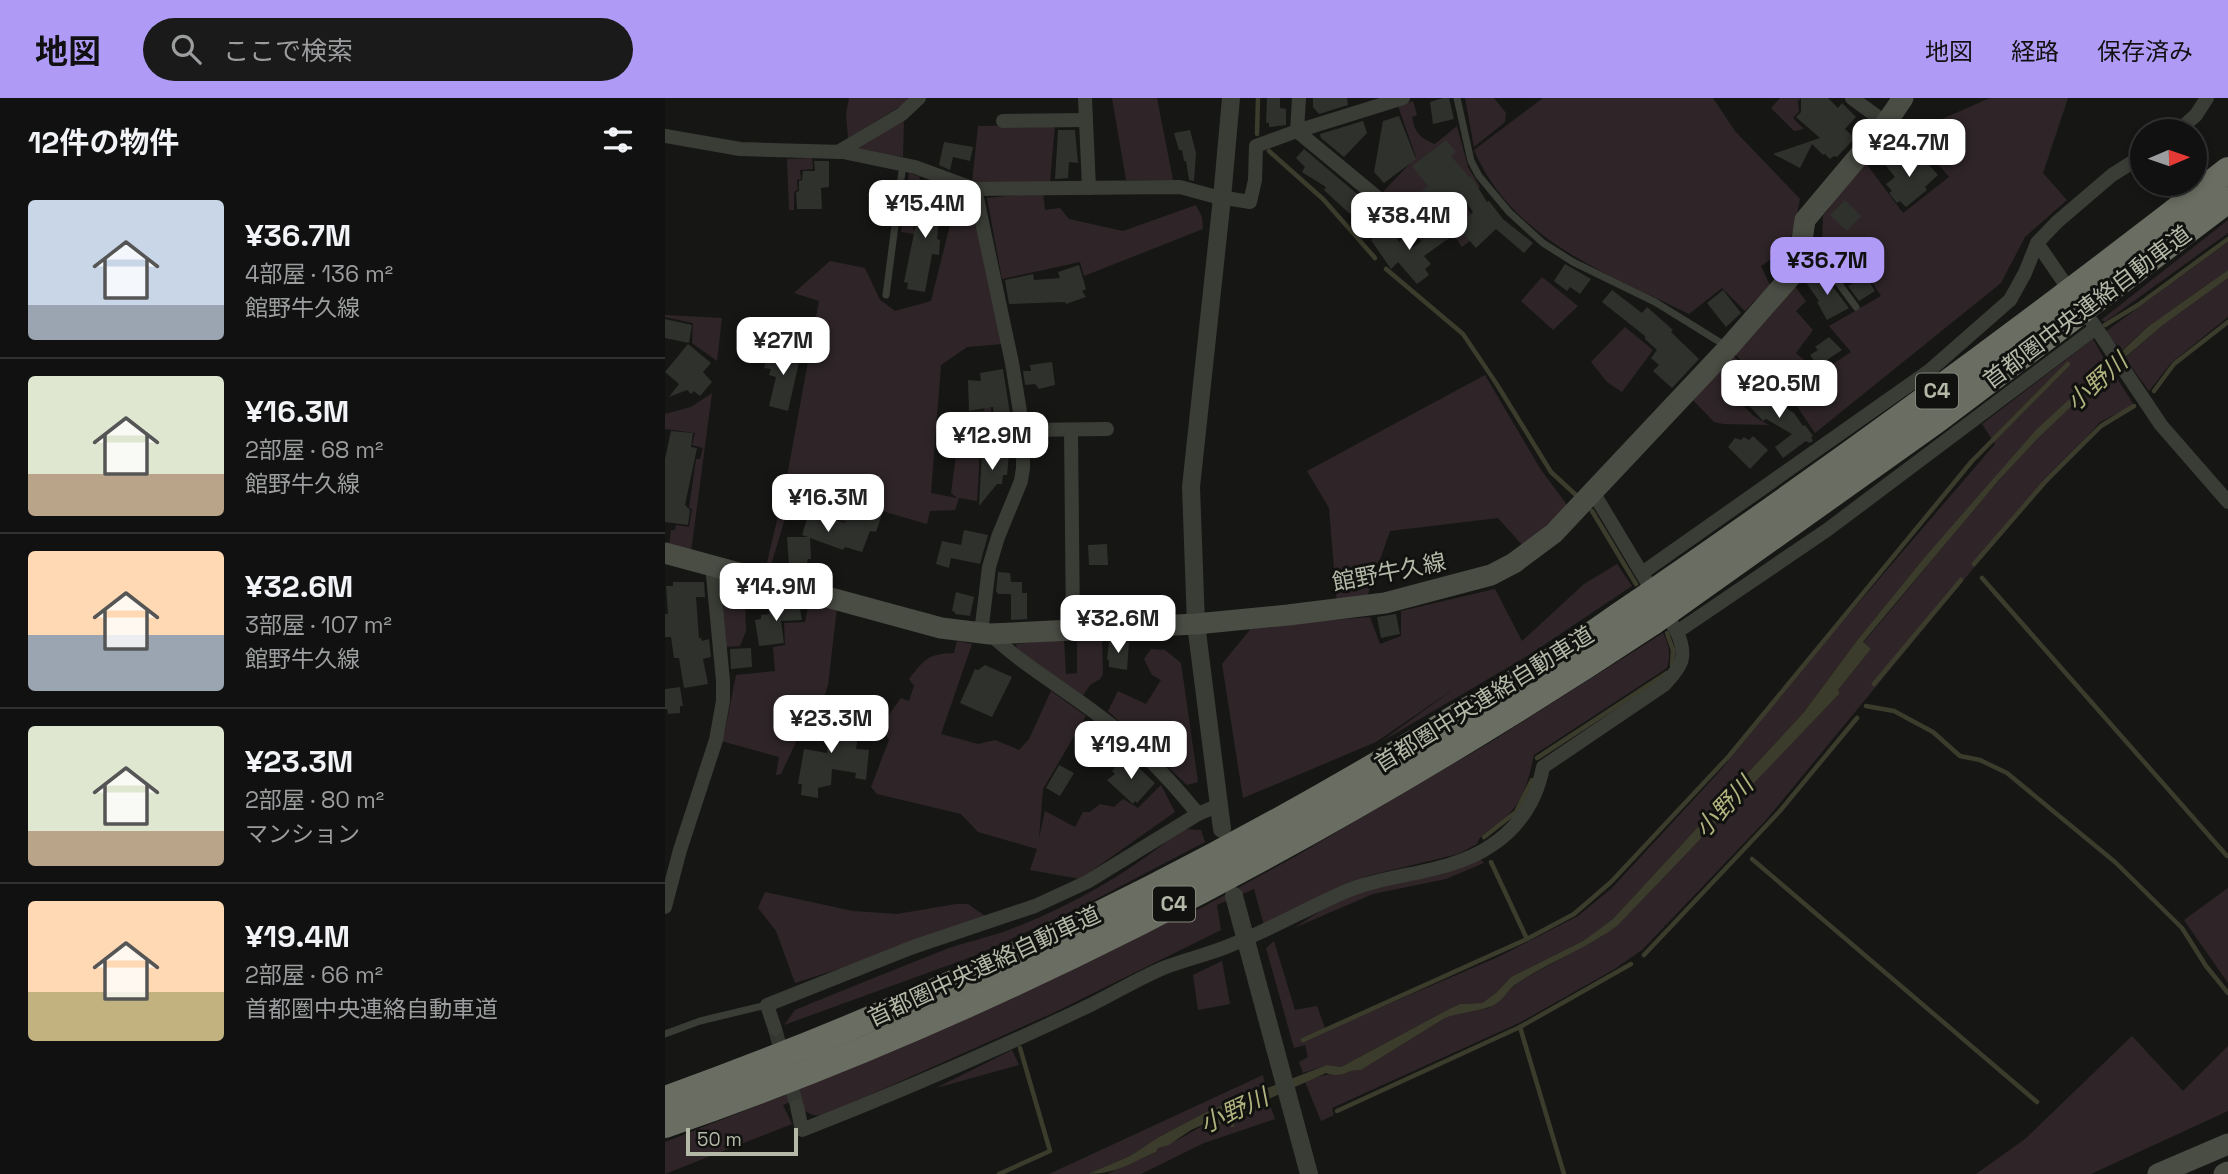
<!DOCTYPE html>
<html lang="ja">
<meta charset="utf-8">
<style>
:root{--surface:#101110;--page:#191a19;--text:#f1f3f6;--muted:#9c9d9f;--line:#303130;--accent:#af9bf6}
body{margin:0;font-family:"Space Grotesk","Noto Sans JP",sans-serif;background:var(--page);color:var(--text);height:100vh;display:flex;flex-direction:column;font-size:26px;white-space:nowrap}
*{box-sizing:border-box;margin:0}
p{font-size:23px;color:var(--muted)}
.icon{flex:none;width:38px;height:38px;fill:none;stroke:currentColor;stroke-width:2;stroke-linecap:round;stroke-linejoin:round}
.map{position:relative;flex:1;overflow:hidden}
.drawer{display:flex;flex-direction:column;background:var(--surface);width:665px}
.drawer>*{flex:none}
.needle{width:46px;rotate:88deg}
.tools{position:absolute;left:1465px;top:21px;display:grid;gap:14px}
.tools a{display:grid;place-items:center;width:77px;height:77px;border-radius:50%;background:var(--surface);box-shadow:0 4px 10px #0003,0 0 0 2px var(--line);font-size:35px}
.scale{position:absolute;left:21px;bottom:18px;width:112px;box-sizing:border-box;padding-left:7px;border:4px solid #b3b8a7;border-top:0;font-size:19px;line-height:24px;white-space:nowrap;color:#b3b8a7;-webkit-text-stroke:5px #111210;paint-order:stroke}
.price{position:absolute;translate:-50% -60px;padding:0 16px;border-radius:14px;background:#fff;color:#222;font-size:23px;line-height:46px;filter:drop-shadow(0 2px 4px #0008)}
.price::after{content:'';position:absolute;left:50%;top:42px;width:21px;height:16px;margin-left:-10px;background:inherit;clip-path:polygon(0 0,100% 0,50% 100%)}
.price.current{background:var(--accent);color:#111}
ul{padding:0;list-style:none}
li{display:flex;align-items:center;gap:21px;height:175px;padding:0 28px}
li+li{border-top:2px solid var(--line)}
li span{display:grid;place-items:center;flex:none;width:196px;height:140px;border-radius:7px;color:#555}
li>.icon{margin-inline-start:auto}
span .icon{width:84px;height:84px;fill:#fffc;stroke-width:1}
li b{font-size:30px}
h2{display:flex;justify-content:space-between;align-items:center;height:84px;padding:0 28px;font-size:30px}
header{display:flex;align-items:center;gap:42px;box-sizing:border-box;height:98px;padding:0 35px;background:var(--accent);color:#111}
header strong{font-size:33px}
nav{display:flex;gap:38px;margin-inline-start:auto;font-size:24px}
.search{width:490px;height:63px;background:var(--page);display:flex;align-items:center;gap:18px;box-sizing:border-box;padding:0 24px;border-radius:38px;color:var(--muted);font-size:26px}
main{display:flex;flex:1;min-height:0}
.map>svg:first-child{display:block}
</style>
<header>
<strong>地図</strong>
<div class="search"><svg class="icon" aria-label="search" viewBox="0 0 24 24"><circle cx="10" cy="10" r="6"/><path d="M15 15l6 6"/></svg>ここで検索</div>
<nav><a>地図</a><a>経路</a><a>保存済み</a></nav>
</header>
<main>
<section class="drawer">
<h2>12件の物件<svg class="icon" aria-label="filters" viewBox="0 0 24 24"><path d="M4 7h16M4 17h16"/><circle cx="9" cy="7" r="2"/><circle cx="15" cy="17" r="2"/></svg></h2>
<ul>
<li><span style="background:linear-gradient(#c9d6e8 75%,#9aa5b1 0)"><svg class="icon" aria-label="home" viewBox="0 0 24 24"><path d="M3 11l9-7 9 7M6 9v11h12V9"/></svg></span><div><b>¥36.7M</b><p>4部屋 · 136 m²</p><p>館野牛久線</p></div></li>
<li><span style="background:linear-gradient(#dfe7d0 70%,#b9a48a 0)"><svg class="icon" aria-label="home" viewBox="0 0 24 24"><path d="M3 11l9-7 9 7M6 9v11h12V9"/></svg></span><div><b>¥16.3M</b><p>2部屋 · 68 m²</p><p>館野牛久線</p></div></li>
<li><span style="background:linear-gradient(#ffd9b3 60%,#9aa5b1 0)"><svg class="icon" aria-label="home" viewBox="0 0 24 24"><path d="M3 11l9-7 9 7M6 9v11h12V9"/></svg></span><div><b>¥32.6M</b><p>3部屋 · 107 m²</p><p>館野牛久線</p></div></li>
<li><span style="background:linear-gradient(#dfe7d0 75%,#b9a48a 0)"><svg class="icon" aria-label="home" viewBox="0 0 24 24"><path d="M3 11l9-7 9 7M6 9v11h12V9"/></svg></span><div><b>¥23.3M</b><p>2部屋 · 80 m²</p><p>マンション</p></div></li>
<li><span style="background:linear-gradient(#ffd9b3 65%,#c2b280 0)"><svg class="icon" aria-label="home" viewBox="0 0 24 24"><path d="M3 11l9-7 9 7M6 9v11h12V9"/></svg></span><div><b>¥19.4M</b><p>2部屋 · 66 m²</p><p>首都圏中央連絡自動車道</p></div></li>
</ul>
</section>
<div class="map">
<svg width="1563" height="1076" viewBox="0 0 1563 1076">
<rect width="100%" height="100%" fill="#161715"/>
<g fill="#2f2528">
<polygon points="184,0 249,0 183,40 181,16"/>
<polygon points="447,0 492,0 508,82 461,82"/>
<polygon points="800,0 829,0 841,15 840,24 809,49"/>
<path d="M878 0H1048L1070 33 1135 101C1128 137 1129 147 1096 168L1105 187 1080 213 1057 190 1024 216C942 175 848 143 809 52Z"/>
<polygon points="1115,0 1136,0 1133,3 1134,13 1128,20 1139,31 1129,33 1106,10"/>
<polygon points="1325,0 1403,0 1378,75 1402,102 1360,139 1336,185 1150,335 1129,304 1104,292 1066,252 1129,187 1141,203 1131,213 1148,232 1131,255 1154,275 1186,254 1164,228 1216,198 1189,156 1171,168 1157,149 1158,118 1200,64 1238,115 1284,79 1260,51 1243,63 1229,42"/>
<path d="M748 3 752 17 747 19C750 35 755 40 770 46L792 28 803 69 815 89 800 102C801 112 812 124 817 134L797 149 788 136 782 142 770 131 760 139 768 150 763 154 739 117 716 96 751 59 733 8Z"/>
<polygon points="239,21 238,59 184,51"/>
<polygon points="390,27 385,84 307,85 313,28"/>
<polygon points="147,60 148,71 135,72 136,81 132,82 133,91 129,94 129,112 124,112 122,61"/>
<polygon points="244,75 255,79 252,95 260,98 257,114 255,114 253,120 250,120 248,131 256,134 255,137 236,134"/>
<polygon points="378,94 380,112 395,110 404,121 458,133 531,107 537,119 538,131 419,178 415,164 337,181 322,100"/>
<polygon points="308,103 337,246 302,249 276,267 266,395 292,400 286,395 291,357 311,360 312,351 315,352 312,403 294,400 290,412 265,413 262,426 186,404 180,424 164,418 170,399 130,387 104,474 100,473 121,384 154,203 129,195 165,163 200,170 215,202 230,213 266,203 288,115 297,107"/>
<polygon points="1563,122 1563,135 1440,224 1436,222"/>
<polygon points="1563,144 1563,172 1484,228 1457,252 1440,234"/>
<polygon points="877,179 913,208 888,232 856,203"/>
<polygon points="1563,180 1563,219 1506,265 1484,293 1460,260 1498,227"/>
<polygon points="0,217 57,220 52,263 27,245 28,225 0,219"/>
<polygon points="960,229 988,252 957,294 942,284 926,264"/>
<polygon points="1428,241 1442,266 1412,293 1259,460 1194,540 1139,614 948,821 918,843 846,879 831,895 817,905 795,906 784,911 676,969 662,967 638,975 634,964 643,959 640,947 629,950 601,850 609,843 630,912 652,908 661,933 833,859 913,818 947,790 1054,674 1160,544 1330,346 1317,326"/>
<polygon points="1065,254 1089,279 1088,288 1081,292 1072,302 1090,319 1104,327 1058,326 1049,324 1026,300"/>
<path d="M1446 271 1469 307 1435 324 1312 466 1101 722 977 852 948 872 854 925 667 1010 669 1017 656 1023 640 984C658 976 660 977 679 975 686 974 689 971 696 972L780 920 793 915 824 910 855 883 938 838 1175 595 1173 592 1206 551 1198 545C1278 452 1351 350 1446 271Z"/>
<polygon points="820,277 876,372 903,408 858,448 833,420 725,433 702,499 672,507 664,410 642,373"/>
<polygon points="47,295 26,454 4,449 6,432 10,432 11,427 24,429 27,411 24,410 31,361 35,361 38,350 27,347 30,335 0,331 0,316 26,309"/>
<polygon points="348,303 354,352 292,349 297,314 319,313 320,306 325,306 329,332 332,332 332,338 337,338 337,345 346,345 345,337 350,335"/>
<polygon points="952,466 967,488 864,557 714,645 793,588 711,644 578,700 557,566 588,528 705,519 715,546 736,538 736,513 830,491 857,543 919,486"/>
<polygon points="144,503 172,510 163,587 157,606 143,606 139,624 128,631 131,644 116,676 111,677 114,659 56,643 60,633 71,577 110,573 108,549 120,547 119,525 140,524"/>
<polygon points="54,504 80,505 81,533 75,548 59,549"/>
<path d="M998 535C1004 547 1006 556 1002 570L869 657C864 680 859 702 841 719 832 729 816 733 812 746L793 756 702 778 599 827 589 791 552 807 556 832 388 915 158 1018 148 1017 140 1013 132 989 536 810 631 758 824 645Z"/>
<polygon points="437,540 438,576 435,581 425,587 417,599 354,557 351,546 399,541 401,576 412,575 412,541"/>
<path d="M292 543 307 546 276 636 313 646 330 642 354 652 364 641 386 593 421 618 378 691 374 740 380 713 410 729 418 714H425L435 706 449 709 458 701 473 710 496 687 510 714 415 781 365 772 372 751 313 734 296 716 212 696 206 689 224 642 218 631 225 615 236 600 244 603 249 588 244 581C260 561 262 556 289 555Z"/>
<polygon points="486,551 500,552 516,565 533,684 522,687 443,613 453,593 481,606 496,582 487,577 479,561"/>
<path d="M517 731 536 732 540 744 416 809 309 858 119 927 130 912C178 892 226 873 274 854 298 844 323 840 346 831 407 808 467 773 517 731Z"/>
<polygon points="814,759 819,765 781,781 708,796 629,830 666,806 708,787"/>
<polygon points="1563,790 1563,885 1519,822"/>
<polygon points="100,794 188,813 232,816 291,806 303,806 320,818 220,856 130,885 111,833 93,810"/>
<polygon points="557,863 565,906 533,912 528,877"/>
<polygon points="1467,938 1518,993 1563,948 1563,1013 1426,1076 1311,1076 1360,1041"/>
<polygon points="347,952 354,967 271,990"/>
<polygon points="598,977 601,991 545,1012 494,1039 465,1058 423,1076 384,1076"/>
<polygon points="122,996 125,1004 118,1007 127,1026 0,1076 0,1044"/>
<path d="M603 1001 610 1021 539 1045 476 1076H442L491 1054 493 1050C511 1045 528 1032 545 1024 554 1019 568 1020 579 1017L585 1011Z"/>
</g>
<path fill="#3b3c2b" d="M1563 172V180L1498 227 1437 279 1373 340 1334 382 1198 544 1206 551 1173 592 1175 595 952 828C921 851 886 863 854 884 842 891 839 903 827 908 812 914 795 914 780 920L696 972C682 971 677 981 661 975 642 984 622 992 604 1001 591 1007 582 1017 569 1020V1029H566L562 1024 552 1027 548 1022 526 1032 504 1047 493 1050 491 1054C466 1065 451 1076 423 1076L465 1058 494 1039 545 1012 662 967 676 969 784 911 795 906 817 905 831 895 846 879 918 843 948 821 1139 614 1194 540 1259 460 1371 332 1484 228Z"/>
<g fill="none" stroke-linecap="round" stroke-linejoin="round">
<g stroke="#3b3c2b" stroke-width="4.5">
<polyline points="592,36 593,0"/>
<polyline points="604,53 658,101 710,160"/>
<polyline points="721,171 798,236 831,285 886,374 912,398"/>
<polyline points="1440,227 1473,207 1563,141"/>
<polyline points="1489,293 1509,266 1563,224"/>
<polyline points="927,413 971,486"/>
<polyline points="1309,466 1379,385 1436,328 1469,308"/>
<polyline points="1317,480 1562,758"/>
<polyline points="1002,535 1008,552 1007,568"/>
<polyline points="1209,586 1296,482"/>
<polyline points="1201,608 1229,613 1268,634 1295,658 1315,662 1342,675 1450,764 1517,830 1541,868 1563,895"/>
<polyline points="872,660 1002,575"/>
<polyline points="819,739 851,714 867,682"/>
<polyline points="1087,761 1372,1004"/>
<polyline points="826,764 862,841"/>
<polyline points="979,857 1114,714 1192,620"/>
<polyline points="855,929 899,1076"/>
<polyline points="638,942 862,841 909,816 946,784 1064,658 1307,363 1403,266"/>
<polyline points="672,1013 855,929 966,866"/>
<polyline points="334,1076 385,1053 355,950"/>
</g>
</g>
<g fill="#2f312d">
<polygon points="602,0 615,0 615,10 621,11 621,27 604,29 604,25 601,25"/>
<polygon points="648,0 682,0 683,7 654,16 648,9"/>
<polygon points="778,0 784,0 789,21 768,26 765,4"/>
<polygon points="1136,0 1163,0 1173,10 1177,5 1191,19 1180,31 1190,40 1172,59 1169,58 1165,61 1160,56 1158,57 1147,46 1135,70 1108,56 1155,40 1131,19 1136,14"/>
<polygon points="734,18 751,61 719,85 709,74 718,23"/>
<polygon points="698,23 702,35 679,59 656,40 655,36"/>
<polygon points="393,32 410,32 413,65 404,64 403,80 390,81"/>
<polygon points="525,32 531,55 529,83 524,82 521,63 519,63 517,52 514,52 509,35"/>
<polygon points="781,42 791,54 786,58 804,79 806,78 822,104 824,103 838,121 868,145 859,155 831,131 811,150 792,129 808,114 793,93 765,116 751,99 763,88 747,68"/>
<polygon points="279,44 308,49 305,63 288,59 285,72 274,67"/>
<polygon points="639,51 697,100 685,116 659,92 661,89 637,74 640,69 631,60"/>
<polygon points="1231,53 1244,69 1256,58 1273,77 1260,89 1262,92 1241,109 1235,103 1232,105 1224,95 1227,93 1221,86 1230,79 1218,64"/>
<polygon points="149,63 164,63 164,89 156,90 157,111 132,111 131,94 134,93 134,83 137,82 138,73 150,73"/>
<polygon points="262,85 281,91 273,130 272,141 275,142 274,157 267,156 260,194 242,191 243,185 239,184 252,121 255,122 258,116"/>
<polygon points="1180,102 1196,118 1182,133 1165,117"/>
<polygon points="778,128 787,138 759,158 766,166 760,171 764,177 752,186 733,164 726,171 706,142 717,133 726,130 734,144 737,141 747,150"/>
<polygon points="900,166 926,181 915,196 905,189 902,193 889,183"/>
<polygon points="414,167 421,191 417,193 421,199 401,206 400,204 344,206 340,182 368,176 369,182 395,180 393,174"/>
<polygon points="1157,175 1184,210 1162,222 1152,204 1154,203 1142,186"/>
<polygon points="1201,178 1210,193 1194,203 1183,188"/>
<polygon points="947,192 977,215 982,209 1008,232 1006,234 1034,261 1007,290 988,273 994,267 986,260 992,252 980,241 980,238 937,204"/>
<polygon points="1058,192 1076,215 1061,229 1042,205"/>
<polygon points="0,221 27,227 24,245 0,240"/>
<polygon points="1164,239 1177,252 1153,268 1145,257 1153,252 1150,249"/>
<polygon points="23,246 46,265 38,274 47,284 35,298 29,293 26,296 22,292 4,299 14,286 0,274"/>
<polygon points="124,252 136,255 123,313 104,308 111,279 104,277 106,271 99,270 103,253 123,257"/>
<polygon points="387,264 390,287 374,291 370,286 360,287 358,273 366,273 365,267"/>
<polygon points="338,271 348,335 334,337 333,329 330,330 328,309 304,313 303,282 316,283 315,275"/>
<polygon points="1092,287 1101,294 1101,297 1129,315 1138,328 1140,327 1148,338 1146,339 1148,343 1144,345 1141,343 1118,360 1110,349 1127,336 1101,321 1098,323 1079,302"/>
<polygon points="6,333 28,335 26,349 32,350 20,407 25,412 23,427 0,424 0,361"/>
<polygon points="1088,338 1103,352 1085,371 1063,349 1070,340 1076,342 1079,339 1084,342"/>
<polygon points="317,354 344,356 342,377 338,377 337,386 332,386 314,408"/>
<polygon points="138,396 163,404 159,419 180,425 187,406 217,416 211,434 205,433 197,454 180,449 178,452 145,440 146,461 143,461 140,473 157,479 155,484 114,472 116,465 124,468 122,439 143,439 137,437 144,414 133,410"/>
<polygon points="299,432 323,437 315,466 286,460 284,470 271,466 277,443 296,447"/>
<polygon points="442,446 443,467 424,467 423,447"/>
<polygon points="333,474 345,475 346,484 357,484 357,495 362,495 362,521 346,522 346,496 333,496 331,493"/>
<polygon points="8,484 39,484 40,499 31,499 34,540 36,540 37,543 44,541 46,559 38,561 43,586 19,590 14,560 9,560 6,539 0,539 0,516 3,516 1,488 8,488"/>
<polygon points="291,494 309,499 305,518 290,516 290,514 287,513"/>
<polygon points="134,505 137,522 116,523 119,545 94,548 90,522 96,521 96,517 104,516 103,507"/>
<polygon points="731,516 735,536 716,540 712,519"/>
<polygon points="444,543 464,544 462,572 444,569 444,562 442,562"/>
<polygon points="86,550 87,569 66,571 65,551"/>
<polygon points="320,567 347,579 327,619 295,605 310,571 313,572"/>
<polygon points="15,589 18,608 15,608 15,615 3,616 2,611 0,611 0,591"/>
<polygon points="144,608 157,609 156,618 180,621 178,630 194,631 191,651 204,652 201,682 190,680 191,675 167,671 166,687 153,690 153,700 136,697 137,686 133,686 139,651 162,655 164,631 142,629"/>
<polygon points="463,660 490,685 472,705 470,703 468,706 442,682 450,676 447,673 454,665 457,667"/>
<polygon points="394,667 409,675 395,698 381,690"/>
</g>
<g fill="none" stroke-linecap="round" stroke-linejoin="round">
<polyline stroke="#353732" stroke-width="14" stroke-dasharray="14 7" stroke-linecap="butt" points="110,931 132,1008"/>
<g stroke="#3a3c36" stroke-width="7">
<polyline points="792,0 806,63 814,78 844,114 878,145 908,164 990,204 1061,248"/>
<polyline points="1136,158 1158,164 1191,209"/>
<polyline points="221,197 238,66"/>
<polyline points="0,936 35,923 102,907"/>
</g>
<g stroke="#3a3c36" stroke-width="14">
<polyline points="420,0 424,90"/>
<polyline points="1187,0 1221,25"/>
<polyline points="338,23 421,22"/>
<polyline points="632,33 736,119 745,131"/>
<polyline points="632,33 634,0"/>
<polyline points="1513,33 1531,17 1542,0"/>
<polyline points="0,38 75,51 178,54 250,69 310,91 515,89 548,98 585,104 590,82 591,48 632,33 738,0"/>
<polyline points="173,54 237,16 254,0"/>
<polyline points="310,91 347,265 358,332 358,370 356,383 333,439 324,469 316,535"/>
<polyline points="1372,145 1407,196"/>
<polyline points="1427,224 1496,327 1563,404"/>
<polyline points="358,332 442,331"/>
<polyline points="406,332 408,532"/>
<polyline points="977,475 1264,273 1345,202 1360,175 1372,145 1392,124 1447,77 1477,58"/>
<polyline points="1012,534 1162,432 1431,230"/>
<path d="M325 536C362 571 407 595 446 627 478 653 507 684 533 716"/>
<polyline points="0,809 15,752 51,642 58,603 58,583 47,467"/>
<polyline points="110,931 102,907 248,849 370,808 422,784 533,716 554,707"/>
<path d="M132 1008 137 1032C231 995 324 955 415 912 444 899 471 881 501 869 522 861 545 856 566 847 604 832 639 812 677 795 724 774 784 777 827 747 855 728 872 701 878 669L999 587C1017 568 1023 559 1012 534L928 394"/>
</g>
<g stroke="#3a3c36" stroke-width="18">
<polyline points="557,731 531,526 526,389 557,100 566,0"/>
<polyline points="569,798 644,1076"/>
</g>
<g stroke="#4a4d44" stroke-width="21">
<polyline points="0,455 276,530 325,536 531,526 623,517 720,505 826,477 849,465 889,435 1063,250 1127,177 1134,163 1140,122 1219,28 1238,0"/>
<polyline points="1493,1076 1563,1046"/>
<polyline points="1559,1076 1563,1074"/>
</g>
<g stroke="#6a6e62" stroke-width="26">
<path d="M0 1001C273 903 536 775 783 624 821 601 859 580 897 556 923 540 948 521 974 504"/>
<path d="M0 1027C350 906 680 728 988 524"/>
</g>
<g stroke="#6a6e62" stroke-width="26">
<path d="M974 504C1175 366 1371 222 1563 72"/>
<polyline points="988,524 1272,322 1563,102"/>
</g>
</g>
<g text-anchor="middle" stroke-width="6" stroke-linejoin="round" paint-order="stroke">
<g fill="#111210" stroke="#82867a" stroke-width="2">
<rect x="1251" y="275.5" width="42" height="35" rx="5"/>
<rect x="488" y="788.5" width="42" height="35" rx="5"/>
</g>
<g font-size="21" font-weight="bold" fill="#b3b8a7">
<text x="1272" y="300">C4</text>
<text x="509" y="813">C4</text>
</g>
<g font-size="23" fill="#b3b8a7" stroke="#111210">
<text transform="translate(1422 209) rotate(-37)" y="8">首都圏中央連絡自動車道</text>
<text transform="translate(724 474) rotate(-11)" y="8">館野牛久線</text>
<text transform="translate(819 601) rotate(-32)" y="8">首都圏中央連絡自動車道</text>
<text transform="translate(319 868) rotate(-25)" y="8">首都圏中央連絡自動車道</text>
</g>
<g font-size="24" font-style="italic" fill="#b1b37e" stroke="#111210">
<text transform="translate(1432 284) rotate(-42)" y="8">小野川</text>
<text transform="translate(1059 709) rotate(-47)" y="8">小野川</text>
<text transform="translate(569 1013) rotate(-25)" y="8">小野川</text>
</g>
</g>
</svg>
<div class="tools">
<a><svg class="needle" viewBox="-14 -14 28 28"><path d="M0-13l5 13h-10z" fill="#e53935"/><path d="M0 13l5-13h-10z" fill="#9c9d9f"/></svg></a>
</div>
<div class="scale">50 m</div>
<b class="price" style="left:1244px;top:81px">¥24.7M</b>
<b class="price" style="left:260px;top:142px">¥15.4M</b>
<b class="price" style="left:744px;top:154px">¥38.4M</b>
<b class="price current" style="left:1162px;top:199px">¥36.7M</b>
<b class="price" style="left:118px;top:279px">¥27M</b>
<b class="price" style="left:1114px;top:322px">¥20.5M</b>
<b class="price" style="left:327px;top:374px">¥12.9M</b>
<b class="price" style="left:163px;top:436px">¥16.3M</b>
<b class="price" style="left:111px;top:525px">¥14.9M</b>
<b class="price" style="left:453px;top:557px">¥32.6M</b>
<b class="price" style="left:166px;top:657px">¥23.3M</b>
<b class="price" style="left:466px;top:683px">¥19.4M</b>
</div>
</main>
